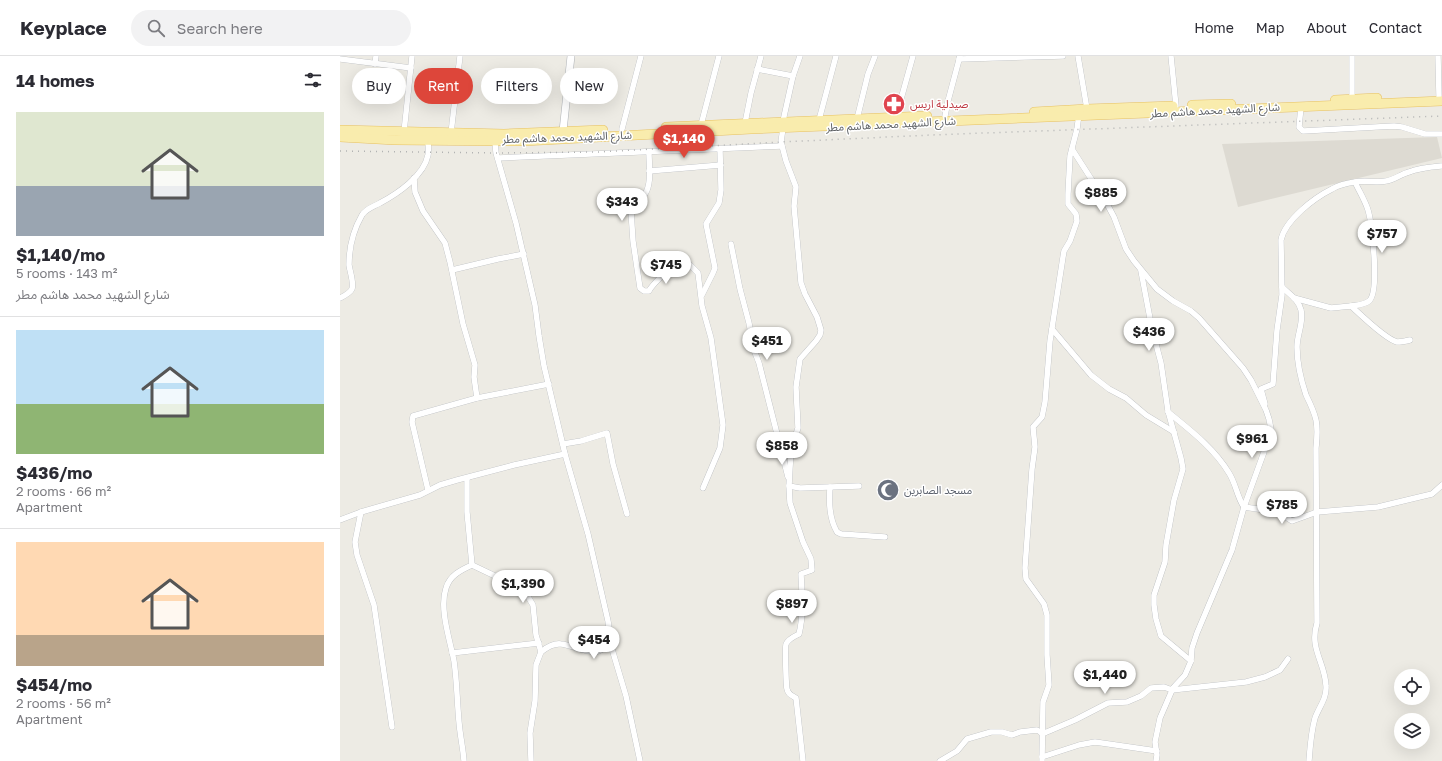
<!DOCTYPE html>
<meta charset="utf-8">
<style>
:root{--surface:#fff;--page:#f2f2f3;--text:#2b2b33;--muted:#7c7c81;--line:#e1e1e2;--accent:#dd463a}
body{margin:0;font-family:"Golos Text","Noto Sans Arabic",sans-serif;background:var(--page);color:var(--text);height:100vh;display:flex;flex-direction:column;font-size:15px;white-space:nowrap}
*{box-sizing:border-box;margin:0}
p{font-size:13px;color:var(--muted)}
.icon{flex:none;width:22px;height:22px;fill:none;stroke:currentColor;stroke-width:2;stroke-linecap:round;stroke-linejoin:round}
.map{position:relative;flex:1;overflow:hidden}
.panel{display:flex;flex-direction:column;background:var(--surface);width:340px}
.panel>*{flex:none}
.hud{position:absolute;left:12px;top:12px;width:380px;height:36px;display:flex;gap:8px}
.buttons{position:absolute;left:1054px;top:613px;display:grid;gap:8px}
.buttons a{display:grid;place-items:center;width:36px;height:36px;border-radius:50%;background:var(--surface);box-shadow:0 4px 16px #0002;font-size:20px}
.price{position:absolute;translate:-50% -34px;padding:0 9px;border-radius:14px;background:#fff;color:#222;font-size:13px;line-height:26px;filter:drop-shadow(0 1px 2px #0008)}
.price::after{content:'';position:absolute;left:50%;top:24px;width:12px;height:9px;margin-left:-6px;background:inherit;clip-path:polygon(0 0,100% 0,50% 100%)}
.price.selected{background:var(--accent);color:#fff}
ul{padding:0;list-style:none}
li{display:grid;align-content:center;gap:8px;height:212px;padding:0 16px}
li+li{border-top:1px solid var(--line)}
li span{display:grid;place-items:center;height:124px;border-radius:0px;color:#555}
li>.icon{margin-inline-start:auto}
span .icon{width:72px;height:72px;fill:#fffc;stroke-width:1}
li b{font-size:17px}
h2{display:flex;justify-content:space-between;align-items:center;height:48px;padding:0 16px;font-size:17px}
.tag{padding:0 14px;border-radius:18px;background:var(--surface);box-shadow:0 4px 16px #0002;font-size:14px;line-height:36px}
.tag.selected{background:var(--accent);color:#fff}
header{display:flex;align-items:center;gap:24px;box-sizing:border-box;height:56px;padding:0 20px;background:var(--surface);border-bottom:1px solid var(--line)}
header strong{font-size:19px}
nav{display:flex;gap:22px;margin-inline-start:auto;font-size:14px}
.search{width:280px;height:36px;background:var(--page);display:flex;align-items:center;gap:10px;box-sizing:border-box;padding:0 14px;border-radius:22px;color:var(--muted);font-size:15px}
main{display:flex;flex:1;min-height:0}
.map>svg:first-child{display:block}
</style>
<header>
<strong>Keyplace</strong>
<div class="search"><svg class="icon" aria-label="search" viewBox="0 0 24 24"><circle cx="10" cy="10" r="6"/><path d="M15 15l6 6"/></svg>Search here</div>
<nav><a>Home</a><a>Map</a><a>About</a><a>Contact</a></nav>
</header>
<main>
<section class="panel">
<h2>14 homes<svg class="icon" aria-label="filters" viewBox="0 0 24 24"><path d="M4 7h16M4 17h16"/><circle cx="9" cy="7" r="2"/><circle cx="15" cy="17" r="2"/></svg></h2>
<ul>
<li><span style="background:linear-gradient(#dfe7d0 60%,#9aa5b1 0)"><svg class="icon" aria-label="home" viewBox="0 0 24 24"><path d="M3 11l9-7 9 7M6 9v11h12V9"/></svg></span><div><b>$1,140/mo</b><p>5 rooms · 143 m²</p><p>شارع الشهيد محمد هاشم مطر</p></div></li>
<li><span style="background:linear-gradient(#bfe0f5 60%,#8fb573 0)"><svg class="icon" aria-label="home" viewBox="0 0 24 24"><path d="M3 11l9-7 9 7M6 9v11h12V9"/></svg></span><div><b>$436/mo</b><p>2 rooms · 66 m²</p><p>Apartment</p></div></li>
<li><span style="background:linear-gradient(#ffd9b3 75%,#b9a48a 0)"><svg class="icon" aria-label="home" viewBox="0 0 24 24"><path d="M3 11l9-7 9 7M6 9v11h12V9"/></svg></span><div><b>$454/mo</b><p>2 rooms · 56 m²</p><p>Apartment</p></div></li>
</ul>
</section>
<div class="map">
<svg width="1102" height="705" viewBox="0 0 1102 705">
<rect width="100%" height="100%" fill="#edebe4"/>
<polygon fill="#dddad2" points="1097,81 1102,102 898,151 882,88"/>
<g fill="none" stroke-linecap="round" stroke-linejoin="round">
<g stroke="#b1b4b8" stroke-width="6">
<g id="minor">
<polyline points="738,0 747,53"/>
<polyline points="831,0 836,50"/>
<polyline points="1012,0 1012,43"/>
<polyline points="1098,0 1099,40"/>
<polyline points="0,3 71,12"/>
<polyline points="619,3 723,0"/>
<polyline points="35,8 36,0"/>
<polyline points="417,13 453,20"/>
<polyline points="961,51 959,71 963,75 1054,70 1062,71 1085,78 1102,78"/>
<polyline points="605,60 608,45 620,0"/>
<polyline points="556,61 573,0"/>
<polyline points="517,63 528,18 535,0"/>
<polyline points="479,64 496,0"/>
<polyline points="443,65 453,20 460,0"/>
<polyline points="405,67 411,37 421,0"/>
<polyline points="361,69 379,0"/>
<polyline points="443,72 441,86 446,105 456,131 454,150 461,227 465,238 477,261 481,274 480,279 476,285 460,303 456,331 458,372 451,394 449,430 460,432 519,430"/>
<polyline points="282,73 301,0"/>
<polyline points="64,76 72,0"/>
<polyline points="111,77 120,0"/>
<polyline points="155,85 156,97 176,167 195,249 199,280 204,310 225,398 248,478 268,565 272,593 286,640 300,705"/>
<polyline points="732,93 766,146 774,161 786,193 794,205 817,233 833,245 851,255 859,262 903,312 911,324 926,354 929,363 931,373 926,378 924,396 904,451 892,494 857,577 852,592 851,605 845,619 833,632 820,662 815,686 817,699 816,705"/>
<path d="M309 97C309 109 312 128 305 138 300 144 294 147 291 155L293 185 300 232 304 235H309C311 230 329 212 334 210 338 208 342 207 346 205L358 217 362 250 371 282 383 369 380 392 363 432"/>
<polyline points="158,102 442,90"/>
<polyline points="309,115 381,109"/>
<polyline points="74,122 75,136 83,155 105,187 110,206 123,268 135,309 134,321 137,342"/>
<polyline points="391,188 400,233 409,267 414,294 419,307 448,421"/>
<polyline points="112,214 158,203 184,198"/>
<polyline points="801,215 812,273 821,307 828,355 841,402 843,413 834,444 826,489 825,506 814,539 814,549 816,563 821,580 851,605"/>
<path d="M942 231C949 238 959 244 961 254 964 266 957 278 957 291 957 306 961 324 966 339 970 347 974 355 976 364 978 373 977 383 976 392L977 567C969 593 985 606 986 630 987 642 979 651 975 662 971 676 970 691 969 705"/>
<polyline points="362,239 373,217 375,212 366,168 379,147 381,134 380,93"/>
<path d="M0 242C4 240 10 237 12 233 14 226 10 216 9 209 9 192 14 173 22 159 27 152 33 151 40 147 57 138 84 120 88 99 89 95 88 89 88 84"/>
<path d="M954 242 991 252 1011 250C1021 259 1045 283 1057 286 1061 286 1066 285 1070 284"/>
<path d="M1011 250C1017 249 1024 249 1029 245 1040 236 1032 168 1028 154 1025 144 1019 135 1015 126"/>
<polyline points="712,273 751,319 769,333 786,342 806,359 834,376"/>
<path d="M925 348 921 333 933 328 937 274 942 239 941 184C945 164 974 142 992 133 999 129 1007 127 1015 126 1026 124 1036 127 1046 125 1054 124 1061 118 1069 116 1079 112 1091 111 1102 110"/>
<path d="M828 356C850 374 874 392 889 417 896 428 897 441 904 451L938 456 952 465 977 456 1038 451 1071 443 1092 438 1102 429"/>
<polyline points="223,388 241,385 267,377 273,408 287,458"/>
<polyline points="127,422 127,456 132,509 176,530 187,539 193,549 196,579 201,596 196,609 195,645 190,677 191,705"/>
<path d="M449 430 450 447 463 486 471 503 472 514 461 518C462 538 464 558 459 578 455 580 448 583 446 588 445 590 446 630 447 633 448 638 451 639 456 642L463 705"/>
<path d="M490 431C489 446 489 462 497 476L501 478 545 481"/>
<polyline points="88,434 72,366 73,360 137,342 209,328"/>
<polyline points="21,456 15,486 17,499 34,549 52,671"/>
<polyline points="0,464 21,456 80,439 100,429 117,424 174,409 225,398"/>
<path d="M201 596C207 591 213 587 221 588 236 589 267 610 268 578"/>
<polyline points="112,597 199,587"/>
<polyline points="702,678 735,664 768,647 787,646 801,640 811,632 824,631 832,634 906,626 925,621 940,614 948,603"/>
<polyline points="702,701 739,689 755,686 817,695"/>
<path d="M124 705C123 692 120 679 119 666 117 645 117 625 114 605 110 584 99 553 106 532 110 519 121 514 132 509"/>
<polyline points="600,705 617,695 627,683 651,676 662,676 672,679 680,676 697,674 702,677"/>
<polyline points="702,705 703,646 709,629 707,599 707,559 704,548 686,523 685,512 692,413 695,391 693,371 702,361 705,346 710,285 723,201 724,195 730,185 737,165 736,158 728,148 728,138 730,100 737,73 739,58"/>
</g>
</g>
<g stroke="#b1b4b8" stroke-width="8">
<polyline id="tertiary" points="223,75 231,0"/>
</g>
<g stroke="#e7c163" stroke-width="10">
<g id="primary">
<polyline points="995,44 1037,42"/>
<polyline points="852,49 891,48"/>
<polyline points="694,56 747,53 833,50"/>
<polyline points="326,71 587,60"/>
<polyline points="0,74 164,78 263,74"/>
<polyline points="0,81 55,84 184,85 411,73 1102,45"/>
</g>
</g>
<use href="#minor" stroke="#fff" stroke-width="5.5"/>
<use href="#tertiary" stroke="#fff" stroke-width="7"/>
<use href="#primary" stroke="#f9ecad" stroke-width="9"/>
<polyline stroke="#b2b3b3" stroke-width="1.5" stroke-dasharray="1 5" stroke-linecap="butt" points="0,95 156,97 258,96 441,86 591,79 1102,60"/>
</g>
<defs>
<g id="pharmacy-disc" transform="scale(1.15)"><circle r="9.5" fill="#e0444e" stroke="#fff"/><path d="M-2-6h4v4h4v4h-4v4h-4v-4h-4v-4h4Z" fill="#fff"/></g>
<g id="mosque-disc" transform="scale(1.15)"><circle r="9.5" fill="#6b7280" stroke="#fff"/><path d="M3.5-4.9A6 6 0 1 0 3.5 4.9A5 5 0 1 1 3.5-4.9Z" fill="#fff"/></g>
</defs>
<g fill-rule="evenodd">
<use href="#pharmacy-disc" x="554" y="48"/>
<use href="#mosque-disc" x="548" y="434"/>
</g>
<g text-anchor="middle" stroke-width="3" stroke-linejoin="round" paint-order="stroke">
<g font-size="11" fill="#be3a42" stroke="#fff" text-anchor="start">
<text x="570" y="52">صيدلية اريس</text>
</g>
<g font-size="11" fill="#5c5f63" stroke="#fff">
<text transform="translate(875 54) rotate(-3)" y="4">شارع الشهيد محمد هاشم مطر</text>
<text transform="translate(551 68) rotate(-3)" y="4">شارع الشهيد محمد هاشم مطر</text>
<text transform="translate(227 81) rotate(-2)" y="4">شارع الشهيد محمد هاشم مطر</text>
</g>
<g font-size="11" fill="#5b616d" stroke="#fff" text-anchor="start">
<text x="564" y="438">مسجد الصابرين</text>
</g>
</g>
</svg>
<div class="buttons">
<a><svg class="icon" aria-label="locate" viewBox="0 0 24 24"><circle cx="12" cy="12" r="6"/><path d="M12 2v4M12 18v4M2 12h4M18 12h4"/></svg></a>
<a><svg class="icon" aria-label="layers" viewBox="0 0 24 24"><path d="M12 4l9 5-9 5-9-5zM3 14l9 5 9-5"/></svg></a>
</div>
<b class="price selected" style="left:344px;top:103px">$1,140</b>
<b class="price" style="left:761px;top:157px">$885</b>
<b class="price" style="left:282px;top:166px">$343</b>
<b class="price" style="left:1042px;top:198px">$757</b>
<b class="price" style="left:326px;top:229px">$745</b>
<b class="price" style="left:809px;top:296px">$436</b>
<b class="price" style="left:427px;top:305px">$451</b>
<b class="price" style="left:912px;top:403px">$961</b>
<b class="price" style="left:442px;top:410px">$858</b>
<b class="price" style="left:942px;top:469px">$785</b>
<b class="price" style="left:183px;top:548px">$1,390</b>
<b class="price" style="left:452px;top:568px">$897</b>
<b class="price" style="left:254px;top:604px">$454</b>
<b class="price" style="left:765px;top:639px">$1,440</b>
<div class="hud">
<a class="tag">Buy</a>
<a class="tag selected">Rent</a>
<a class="tag">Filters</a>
<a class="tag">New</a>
</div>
</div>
</main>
